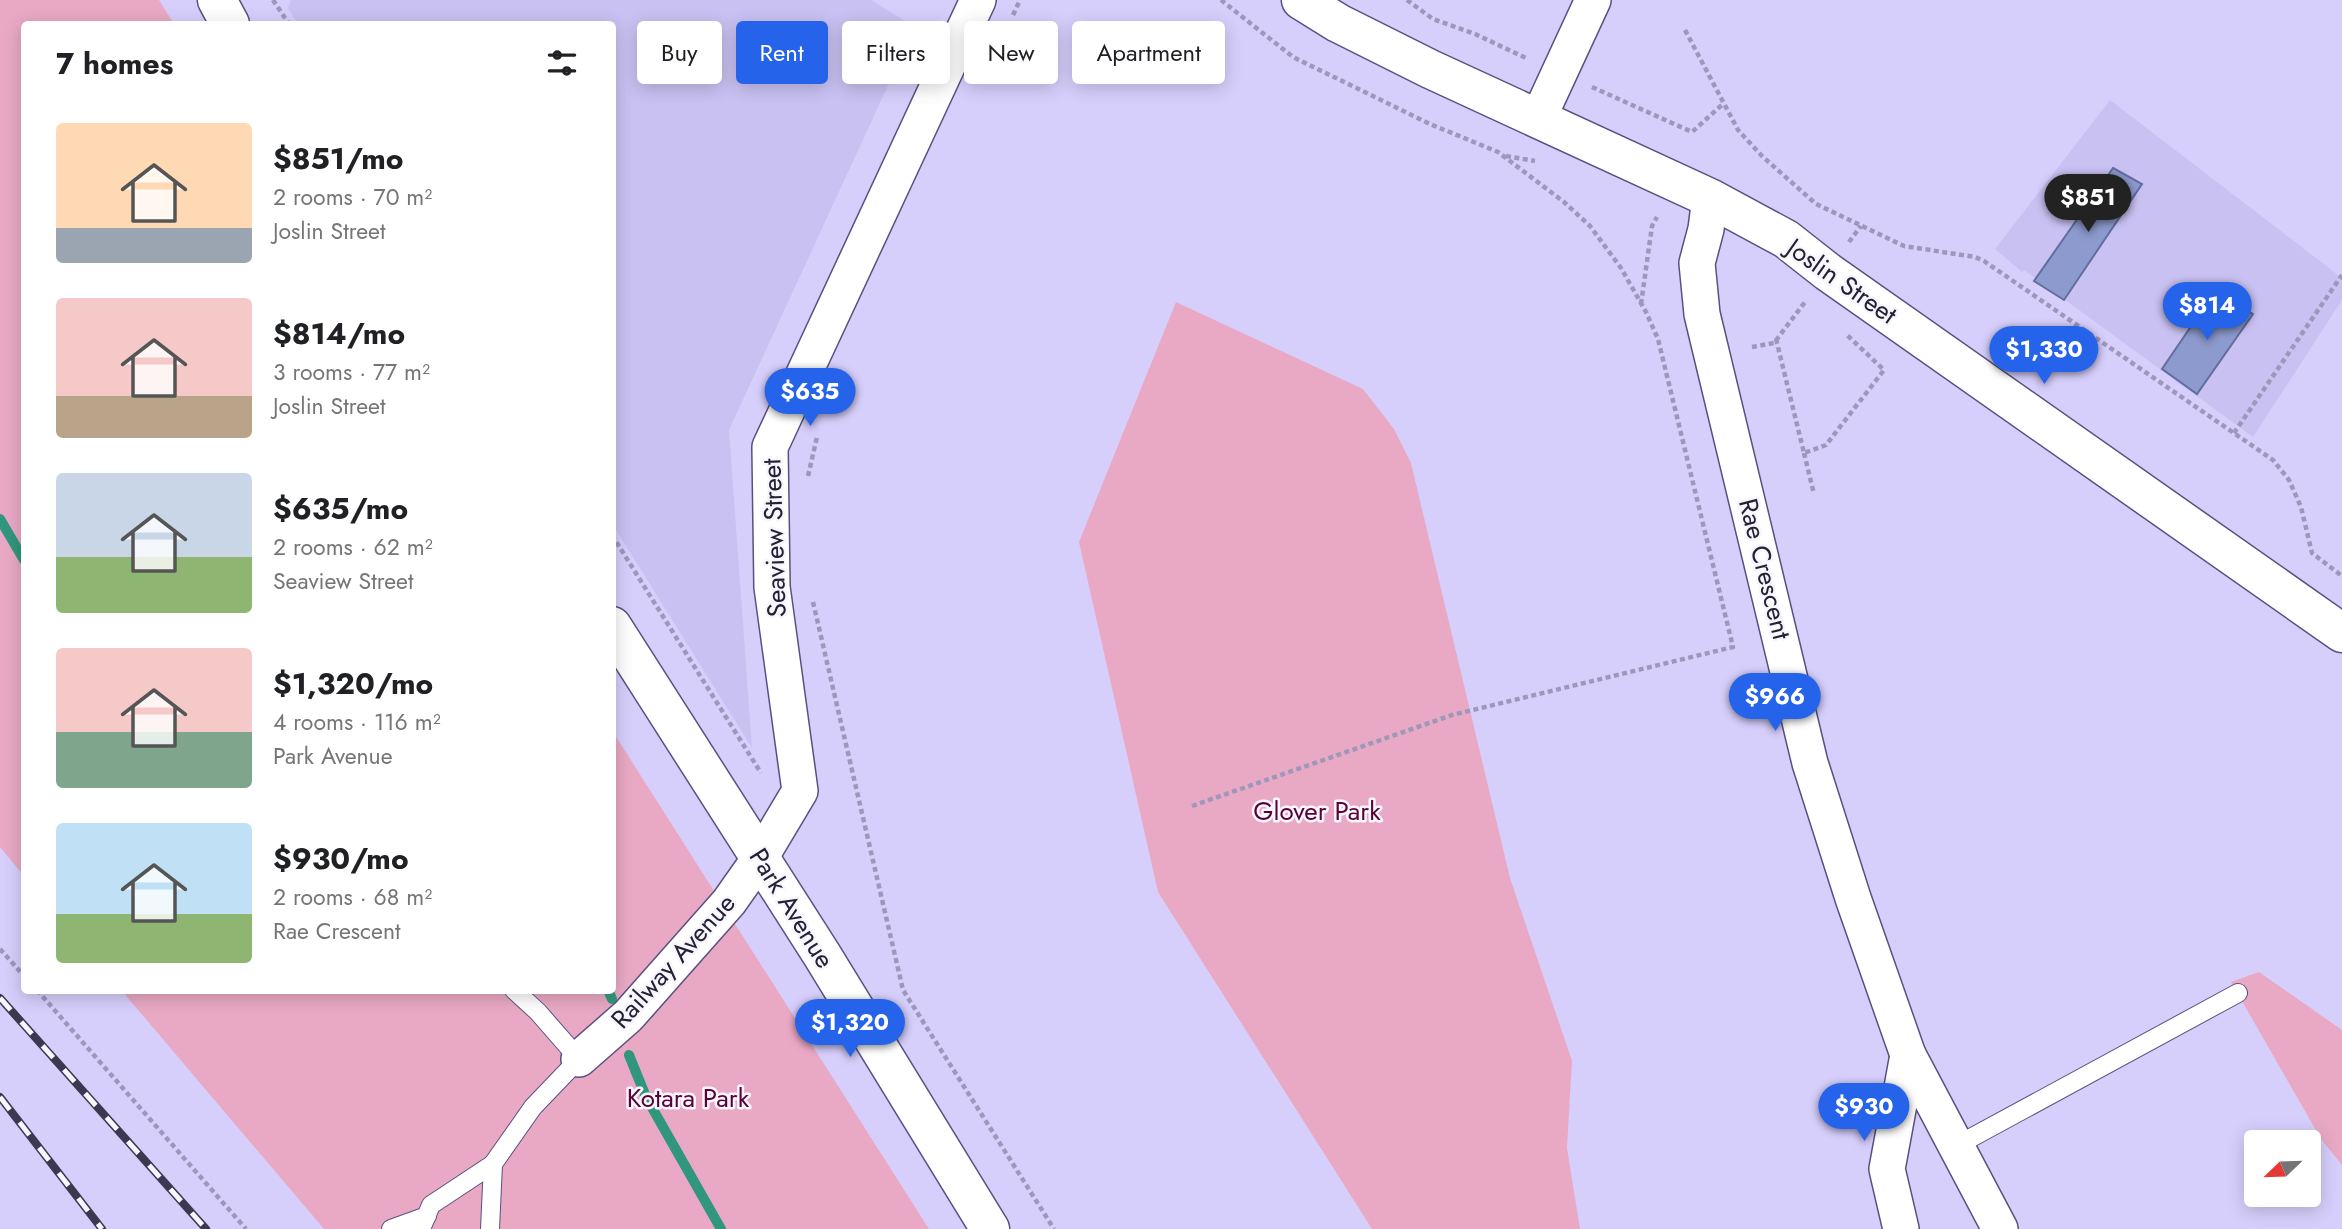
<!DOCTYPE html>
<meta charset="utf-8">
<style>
:root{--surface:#fff;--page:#f6f6f6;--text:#202124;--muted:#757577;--accent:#2563eb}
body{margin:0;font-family:Jost,sans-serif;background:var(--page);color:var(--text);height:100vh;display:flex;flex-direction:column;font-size:26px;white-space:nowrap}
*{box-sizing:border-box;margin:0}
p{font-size:23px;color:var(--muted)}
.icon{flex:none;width:38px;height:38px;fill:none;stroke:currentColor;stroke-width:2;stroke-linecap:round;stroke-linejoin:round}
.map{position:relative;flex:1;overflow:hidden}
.drawer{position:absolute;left:21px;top:21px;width:595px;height:973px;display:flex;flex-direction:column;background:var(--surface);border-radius:7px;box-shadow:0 4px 18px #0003}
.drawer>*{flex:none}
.guide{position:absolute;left:637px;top:21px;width:665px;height:63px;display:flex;gap:14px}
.needle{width:46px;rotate:247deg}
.fabs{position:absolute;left:2244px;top:1130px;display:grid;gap:14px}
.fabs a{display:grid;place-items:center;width:77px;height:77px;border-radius:7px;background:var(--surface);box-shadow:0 4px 18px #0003;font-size:35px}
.price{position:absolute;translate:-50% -60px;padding:0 16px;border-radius:24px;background:var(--accent);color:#fff;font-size:23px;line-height:46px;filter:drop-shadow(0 2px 4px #0008)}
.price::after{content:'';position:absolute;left:50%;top:42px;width:21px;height:16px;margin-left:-10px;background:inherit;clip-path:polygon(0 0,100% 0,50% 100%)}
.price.on{background:#222;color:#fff}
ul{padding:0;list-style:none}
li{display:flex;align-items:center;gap:21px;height:175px;padding:0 35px}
li span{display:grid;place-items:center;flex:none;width:196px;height:140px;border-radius:7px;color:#555}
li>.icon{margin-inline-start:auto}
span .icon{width:84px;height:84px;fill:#fffc;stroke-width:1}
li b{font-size:30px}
h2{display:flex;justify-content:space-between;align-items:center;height:84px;padding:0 35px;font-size:30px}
.pill{padding:0 24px;border-radius:7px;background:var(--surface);box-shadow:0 4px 18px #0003;font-size:24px;line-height:63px}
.pill.on{background:var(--accent);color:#fff}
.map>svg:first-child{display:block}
</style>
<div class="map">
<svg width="2342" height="1229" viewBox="0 0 2342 1229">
<rect width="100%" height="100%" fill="#d6cffc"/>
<g fill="#c9c1f2">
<polygon points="291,0 871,0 915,27 729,430 752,748 613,525 612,24 298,24 288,8"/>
<polygon points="2110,100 2342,278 2342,300 2253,437 2024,270 2022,272 1995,249"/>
</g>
<g fill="#e9a9c4">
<polygon points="0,0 159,0 174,24 24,24 24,876 0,847"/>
<polygon points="1176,302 1363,389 1394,429 1411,463 1510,878 1572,1061 1567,1148 1580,1229 1372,1229 1158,892 1079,542"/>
<polygon points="613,732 929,1229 324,1229 122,991 612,990"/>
<polygon points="2259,972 2342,1030 2342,1165 2321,1139 2231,982"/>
</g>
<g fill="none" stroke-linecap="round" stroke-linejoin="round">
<g stroke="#31977c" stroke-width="10">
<polyline points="0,519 24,560"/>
<polyline points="608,990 612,999"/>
<polyline points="629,1055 646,1097 721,1229"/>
</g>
</g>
<g fill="#8c9acd" stroke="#626e9f" stroke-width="2">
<polygon points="2113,168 2142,184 2064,300 2034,281"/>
<polygon points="2215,291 2253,314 2197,394 2162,369"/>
</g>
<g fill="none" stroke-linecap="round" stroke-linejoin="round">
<g stroke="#595080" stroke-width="20">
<g id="lane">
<polyline points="1956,1146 2238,993"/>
<polyline points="391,1229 427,1216"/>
<polyline points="421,1229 431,1205 493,1164"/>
<polyline points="490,1229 493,1164 533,1107 579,1059 538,1012 514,990"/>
</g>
</g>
<g stroke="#595080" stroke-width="38">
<g id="street">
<polyline points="1538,119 1593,0"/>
<polyline points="1710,198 1706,229 1697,263 1702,314 1810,763 1853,898 1908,1055 2000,1229"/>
<polyline points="579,1059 628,1016 729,902 760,858 800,791 772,587 770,447 978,0"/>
<polyline points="1901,1229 1887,1169 1908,1055"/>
</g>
</g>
<g stroke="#595080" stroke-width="41">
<g id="secondary">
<polyline points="217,0 230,24"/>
<polyline points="1301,0 1338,23 1430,69 1710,198 1786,239 1828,272 2342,633"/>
<polyline points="612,626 822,955 990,1229"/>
</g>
</g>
<g stroke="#9d97bc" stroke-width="4.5" stroke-dasharray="5 3.5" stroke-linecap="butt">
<polyline points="273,0 289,24"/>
<polyline points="1407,0 1433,19 1475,34 1526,58"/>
<polyline points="1013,15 1020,0"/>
<polyline points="1685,30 1738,130 1762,156 1816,204 1904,246 1975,257 1984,261 2273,460 2289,480 2301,507 2312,553 2342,576"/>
<polyline points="1592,87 1692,132 1724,103"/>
<polyline points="1506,156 1535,161"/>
<polyline points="1849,242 1861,226"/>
<polyline points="1641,304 1652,226 1657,217"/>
<polyline points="1776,339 1804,453 1826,445 1884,370 1847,335"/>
<polyline points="1752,347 1774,343 1805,302"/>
<polyline points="2234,433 2342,275"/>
<polyline points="1804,453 1814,494"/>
<polyline points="808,476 817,437"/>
<polyline points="612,535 761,773"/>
<polyline points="813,602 903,990 1054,1229"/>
<polyline points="1192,806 1452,715 1733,647 1658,339 1646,312 1621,268 1590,226 1564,202 1498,152 1430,124 1293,57 1221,0"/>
<polyline points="0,949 24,976"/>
<polyline points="37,990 246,1229"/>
</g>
<use href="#lane" stroke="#fff" stroke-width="18"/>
<use href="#street" stroke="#fff" stroke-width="35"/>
<use href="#secondary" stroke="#fff" stroke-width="38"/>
<g stroke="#3d3851" stroke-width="8">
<g id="rail">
<polyline points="0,998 206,1229"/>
<polyline points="0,1097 102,1229"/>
</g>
</g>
<use href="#rail" stroke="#f7f6fc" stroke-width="5" stroke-dasharray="16" stroke-linecap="butt"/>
</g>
<g text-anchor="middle" stroke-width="5" stroke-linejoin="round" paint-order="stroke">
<g font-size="26" fill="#242035" stroke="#f7f6fc">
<text transform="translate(1842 281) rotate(35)" y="9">Joslin Street</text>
<text transform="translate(774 538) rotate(-92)" y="9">Seaview Street</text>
<text transform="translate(1765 569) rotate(76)" y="9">Rae Crescent</text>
<text transform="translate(792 908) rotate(58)" y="9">Park Avenue</text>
<text transform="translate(673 961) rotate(-48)" y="9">Railway Avenue</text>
</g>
<g font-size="26" fill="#5b0036" stroke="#f7f6fc">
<text x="1317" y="820">Glover Park</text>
<text x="688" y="1107">Kotara Park</text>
</g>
</g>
</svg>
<div class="fabs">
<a><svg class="needle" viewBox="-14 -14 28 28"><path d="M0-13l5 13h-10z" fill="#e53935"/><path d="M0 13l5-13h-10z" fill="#757577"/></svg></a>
</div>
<b class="price on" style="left:2088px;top:234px">$851</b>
<b class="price" style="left:2207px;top:342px">$814</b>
<b class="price" style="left:2044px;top:386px">$1,330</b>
<b class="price" style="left:810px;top:428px">$635</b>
<b class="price" style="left:1775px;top:733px">$966</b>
<b class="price" style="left:850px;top:1059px">$1,320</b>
<b class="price" style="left:1864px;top:1143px">$930</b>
<div class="guide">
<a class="pill">Buy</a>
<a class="pill on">Rent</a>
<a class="pill">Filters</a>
<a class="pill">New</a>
<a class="pill">Apartment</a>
</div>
<section class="drawer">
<h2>7 homes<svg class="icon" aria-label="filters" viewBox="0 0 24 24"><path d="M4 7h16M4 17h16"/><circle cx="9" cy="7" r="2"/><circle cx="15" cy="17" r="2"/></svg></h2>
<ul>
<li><span style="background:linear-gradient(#ffd9b3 75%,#9aa5b1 0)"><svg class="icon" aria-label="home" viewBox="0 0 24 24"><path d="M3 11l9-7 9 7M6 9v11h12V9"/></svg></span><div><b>$851/mo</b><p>2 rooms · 70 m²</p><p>Joslin Street</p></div></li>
<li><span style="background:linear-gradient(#f6c9c9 70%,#b9a48a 0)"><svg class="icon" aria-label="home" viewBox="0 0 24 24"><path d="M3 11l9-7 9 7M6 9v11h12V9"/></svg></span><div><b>$814/mo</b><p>3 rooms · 77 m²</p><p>Joslin Street</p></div></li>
<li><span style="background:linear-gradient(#c9d6e8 60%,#8fb573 0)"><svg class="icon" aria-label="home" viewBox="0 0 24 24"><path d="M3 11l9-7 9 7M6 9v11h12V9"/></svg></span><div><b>$635/mo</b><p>2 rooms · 62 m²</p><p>Seaview Street</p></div></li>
<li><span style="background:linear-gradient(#f6c9c9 60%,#7fa58c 0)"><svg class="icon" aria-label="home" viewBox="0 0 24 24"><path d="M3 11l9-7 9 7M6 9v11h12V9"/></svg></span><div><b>$1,320/mo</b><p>4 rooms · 116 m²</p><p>Park Avenue</p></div></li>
<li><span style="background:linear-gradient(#bfe0f5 65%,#8fb573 0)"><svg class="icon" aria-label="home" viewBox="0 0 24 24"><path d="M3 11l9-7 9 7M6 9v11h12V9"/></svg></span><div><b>$930/mo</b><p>2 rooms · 68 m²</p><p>Rae Crescent</p></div></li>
</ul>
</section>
</div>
